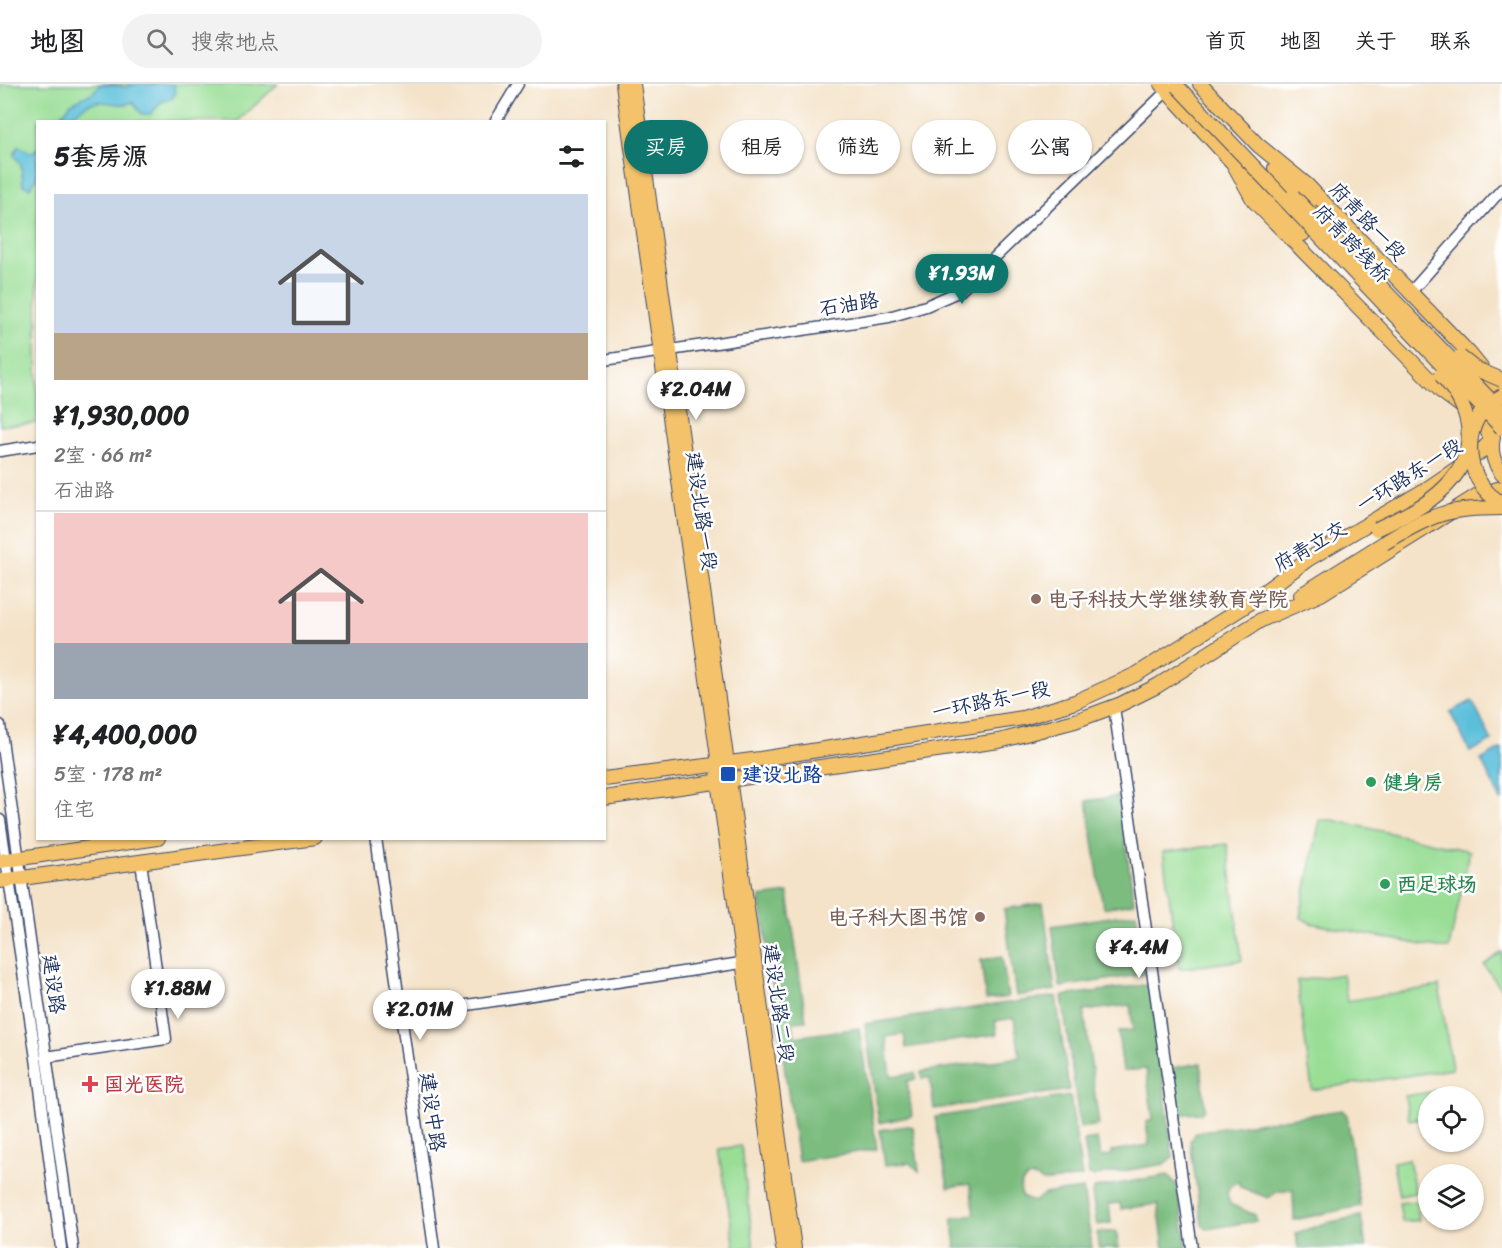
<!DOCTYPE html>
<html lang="zh">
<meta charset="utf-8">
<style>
:root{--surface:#fff;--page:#f2f2f2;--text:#202124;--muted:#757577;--line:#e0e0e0;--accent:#0f766e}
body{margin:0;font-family:Sriracha,"LXGW WenKai TC",sans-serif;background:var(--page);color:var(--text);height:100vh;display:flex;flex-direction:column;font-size:22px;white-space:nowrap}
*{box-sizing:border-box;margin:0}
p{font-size:20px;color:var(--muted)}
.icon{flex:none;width:33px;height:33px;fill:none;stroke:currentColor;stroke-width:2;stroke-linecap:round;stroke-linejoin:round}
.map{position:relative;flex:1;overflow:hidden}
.sheet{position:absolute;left:36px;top:36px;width:570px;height:720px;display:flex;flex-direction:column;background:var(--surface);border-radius:0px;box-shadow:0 2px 4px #0004}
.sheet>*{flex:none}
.top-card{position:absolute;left:624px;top:36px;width:570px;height:54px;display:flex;gap:12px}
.fabs{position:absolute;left:1418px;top:1002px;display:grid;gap:12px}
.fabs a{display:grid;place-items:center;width:66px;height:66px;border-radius:50%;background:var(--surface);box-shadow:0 2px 4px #0004;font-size:30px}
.price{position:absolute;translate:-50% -51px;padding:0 14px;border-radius:21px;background:#fff;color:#222;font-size:20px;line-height:39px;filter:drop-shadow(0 2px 3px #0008)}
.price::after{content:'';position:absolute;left:50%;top:36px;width:18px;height:14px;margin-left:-9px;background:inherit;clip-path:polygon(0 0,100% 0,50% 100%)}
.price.on{background:var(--accent);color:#fff}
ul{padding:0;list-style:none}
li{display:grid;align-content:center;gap:12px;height:318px;padding:0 18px}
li+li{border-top:2px solid var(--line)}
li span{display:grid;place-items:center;height:186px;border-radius:0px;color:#555}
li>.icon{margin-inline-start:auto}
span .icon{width:108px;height:108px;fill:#fffc;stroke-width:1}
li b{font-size:26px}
h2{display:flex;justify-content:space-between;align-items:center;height:72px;padding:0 18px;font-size:26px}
.pill{padding:0 21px;border-radius:27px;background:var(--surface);box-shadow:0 2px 4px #0004;font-size:21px;line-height:54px}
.pill.on{background:var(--accent);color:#fff}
header{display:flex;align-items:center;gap:36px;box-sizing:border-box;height:84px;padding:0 30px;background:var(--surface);border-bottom:2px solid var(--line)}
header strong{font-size:28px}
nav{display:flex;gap:33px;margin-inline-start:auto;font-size:21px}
.search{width:420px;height:54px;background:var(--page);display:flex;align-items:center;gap:15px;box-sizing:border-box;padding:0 21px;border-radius:33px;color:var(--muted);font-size:22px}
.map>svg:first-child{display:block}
</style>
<header>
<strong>地图</strong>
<div class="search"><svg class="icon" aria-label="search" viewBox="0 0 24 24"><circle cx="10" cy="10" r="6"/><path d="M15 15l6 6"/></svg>搜索地点</div>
<nav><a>首页</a><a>地图</a><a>关于</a><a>联系</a></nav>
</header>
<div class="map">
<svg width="1502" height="1164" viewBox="0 0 1502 1164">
<rect width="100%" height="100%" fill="#fff"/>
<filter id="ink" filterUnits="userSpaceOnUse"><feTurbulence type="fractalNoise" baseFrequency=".0167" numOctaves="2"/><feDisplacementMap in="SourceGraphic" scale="12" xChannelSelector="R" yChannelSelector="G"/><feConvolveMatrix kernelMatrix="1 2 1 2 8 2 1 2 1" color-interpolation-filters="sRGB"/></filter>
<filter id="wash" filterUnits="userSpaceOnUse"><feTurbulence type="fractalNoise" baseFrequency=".008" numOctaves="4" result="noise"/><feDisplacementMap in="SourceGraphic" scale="24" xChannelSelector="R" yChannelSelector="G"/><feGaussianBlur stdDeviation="1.35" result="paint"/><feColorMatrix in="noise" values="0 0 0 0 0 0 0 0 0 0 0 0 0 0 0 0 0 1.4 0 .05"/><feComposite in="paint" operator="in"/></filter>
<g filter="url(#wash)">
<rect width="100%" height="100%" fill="#f4e3c9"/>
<g fill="#9ade96" stroke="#5a867a" stroke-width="1.5">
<polygon points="0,0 278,0 238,37 38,38 37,339 0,342"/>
<polygon points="1320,736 1333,736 1470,767 1449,864 1438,864 1310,839 1300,833"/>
<polygon points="1227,760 1242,876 1179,885 1163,768"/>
<polygon points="1502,868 1502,906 1484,881"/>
<polygon points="1343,890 1347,917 1439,902 1452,985 1312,1006 1297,897"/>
<polygon points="1435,1007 1436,1012 1428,1012 1428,1033 1409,1036 1405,1012"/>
<polygon points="741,1062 754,1164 735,1164 719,1065"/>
<polygon points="1409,1075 1415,1109 1399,1112 1393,1078"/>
<polygon points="1416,1117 1419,1136 1402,1138 1399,1119"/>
</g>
<g fill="#7bbd7f" stroke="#4b766e" stroke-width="1.5">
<polygon points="1119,712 1134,819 1103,824 1087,717"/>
<polygon points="788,809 806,937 793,938 795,953 859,944 877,1065 798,1077 760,813"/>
<polygon points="1043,819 1055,906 1016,912 1004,825"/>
<polygon points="1136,829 1145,890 1060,903 1052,842"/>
<polygon points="1002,873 1008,913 986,916 981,876"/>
<polygon points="1145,901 1152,905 1173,1074 1164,1080 1093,1092 1089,1091 1084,1057 1097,1055 1100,1073 1112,1071 1112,1067 1149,1061 1146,1038 1153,1036 1146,985 1123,987 1118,948 1133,946 1130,921 1084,927 1099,1041 1080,1044 1062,912"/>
<polygon points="1056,912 1069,1006 934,1025 930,994 922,994 921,988 1020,973 1014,934 995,937 997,950 906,964 904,950 886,953 891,992 915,989 916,995 907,997 912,1032 879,1039 865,940"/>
<polygon points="1201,979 1205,1025 1201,1029 1181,1030 1178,1027 1172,984"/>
<path d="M1070 1012 1082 1093 1043 1098C1030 1086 1014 1099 1023 1114L1034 1118 1044 1110 1083 1105 1092 1164H954L956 1161 952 1134 974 1130 970 1100 948 1103 935 1033Z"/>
<polygon points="1342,1026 1347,1031 1360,1122 1294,1136 1293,1106 1277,1108 1268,1114 1240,1103 1238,1097 1230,1102 1227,1110 1230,1120 1255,1131 1256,1137 1207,1145 1202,1141 1190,1057 1197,1048"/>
<polygon points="907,1042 913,1043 919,1087 910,1079 885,1081 880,1046"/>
<polygon points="1168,1091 1178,1103 1187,1164 1164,1164 1158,1120 1121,1125 1120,1119 1109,1120 1111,1139 1097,1141 1092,1110 1095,1104"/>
<polygon points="1361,1132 1366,1164 1298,1164 1296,1149 1326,1139"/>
<polygon points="1116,1147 1119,1164 1099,1164 1097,1149"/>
</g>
<g fill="#5cbfda" stroke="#3c779c" stroke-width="1.5">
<path d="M101 0 127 3 135 0H174L175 10 172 14 161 18 151 30C139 32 139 26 133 18 113 26 100 8 78 27 73 31 70 31 68 37H57L71 19 92 9Z"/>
<polygon points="18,62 32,69 37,64 37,92 30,104 23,101 21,80 14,71"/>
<polygon points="1472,617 1492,657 1470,668 1450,628"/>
<polygon points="1502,664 1502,718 1481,676"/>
</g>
</g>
<g filter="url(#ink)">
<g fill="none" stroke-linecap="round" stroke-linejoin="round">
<g stroke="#3c4a6e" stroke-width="13">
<g id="minor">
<polyline points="495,38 518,0"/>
<polyline points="1410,209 1502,105"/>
<polyline points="604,276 889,233 926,222 960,207 1172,2"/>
<polyline points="0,367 38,361"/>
<polyline points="1114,623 1192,1164"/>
<polyline points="0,641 73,1164"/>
<polyline points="0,736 36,974 61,1164"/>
<polyline points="376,754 434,1164"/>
<polyline points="402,931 741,879"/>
<polyline points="46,973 166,955 141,778"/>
</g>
</g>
<g stroke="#3c4a6e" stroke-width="16">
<g id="major">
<polyline points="623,0 719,680 718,697 783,1164"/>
<polyline points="633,0 794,1164"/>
<polyline points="1200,0 1258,61 1307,101 1469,269 1495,301 1502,306"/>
<polyline points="1275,84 1309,120"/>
<polyline points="1245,91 1303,150"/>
<path d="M1493 353C1490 367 1493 378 1502 390"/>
<polyline points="1301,511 1384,459"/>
<polyline points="604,695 760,675 1023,634 1075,618 1137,590 1242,524 1307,476 1428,404 1478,370 1492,356 1483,338 1441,307 1254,117 1233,79 1161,0"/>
<polyline points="604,714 999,657 1075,637 1121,620 1157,602 1261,536 1321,510 1481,409 1502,404"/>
<polyline points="0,777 158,754"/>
<polyline points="0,797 315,754"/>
</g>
</g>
<use href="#minor" stroke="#fff" stroke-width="10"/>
<use href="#major" stroke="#f3c26a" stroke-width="14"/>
<g stroke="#3c4a6e" stroke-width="16" stroke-linecap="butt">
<g id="major-bridge">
<polyline points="1177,2 1502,344"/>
<polyline points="1293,112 1502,328"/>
<polyline points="1460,273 1474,284 1502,296"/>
<path d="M1502 312C1458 332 1461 398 1502 419"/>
<path d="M1377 445C1395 436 1414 428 1430 416 1478 381 1481 334 1441 291"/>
<path d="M1384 459C1434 430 1444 424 1502 424"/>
</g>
</g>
<use href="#major-bridge" stroke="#f3c26a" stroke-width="14"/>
</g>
</g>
<g fill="#8d6e63" stroke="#fff" stroke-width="2">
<circle cx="1036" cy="515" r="6"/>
<circle cx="980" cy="833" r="6"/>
</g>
<rect fill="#1a4fb4" stroke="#fff" stroke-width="2" x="720" y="682" width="16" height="16" rx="3"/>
<g fill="#2e9e5b" stroke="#fff" stroke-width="2">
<circle cx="1371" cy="698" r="6"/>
<circle cx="1385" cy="800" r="6"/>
</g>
<path fill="#e0444e" stroke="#fff" stroke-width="2" d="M87 991h6v6h6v6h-6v6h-6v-6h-6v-6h6z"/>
<g text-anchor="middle" stroke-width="5" stroke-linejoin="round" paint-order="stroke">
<g font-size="20" fill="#1b2f5e" stroke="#fff">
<text transform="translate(1368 137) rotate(46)" y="7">府青路一段</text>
<text transform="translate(1352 159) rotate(46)" y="7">府青跨线桥</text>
<text transform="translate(849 220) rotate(-9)" y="7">石油路</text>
<text transform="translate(1409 391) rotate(-32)" y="7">一环路东一段</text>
<text transform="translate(702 427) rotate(82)" y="7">建设北路一段</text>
<text transform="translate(1310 462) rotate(-30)" y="7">府青立交</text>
<text transform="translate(991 616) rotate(-12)" y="7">一环路东一段</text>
<text transform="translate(54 900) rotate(82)" y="7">建设路</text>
<text transform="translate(779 919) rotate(82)" y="7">建设北路二段</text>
<text transform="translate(433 1028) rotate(82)" y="7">建设中路</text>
</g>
<g font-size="20" font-weight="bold" fill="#785e54" stroke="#fff" text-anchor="start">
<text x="1048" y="522">电子科技大学继续教育学院</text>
<text x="968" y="840" text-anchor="end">电子科大图书馆</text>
</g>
<g font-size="20" font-weight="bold" fill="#164399" stroke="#fff" text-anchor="start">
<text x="742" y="697">建设北路</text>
</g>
<g font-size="20" font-weight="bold" fill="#27864d" stroke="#fff" text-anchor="start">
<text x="1383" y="705">健身房</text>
<text x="1397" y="807">西足球场</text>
</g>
<g font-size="20" font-weight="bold" fill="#be3a42" stroke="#fff" text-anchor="start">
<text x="104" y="1007">国光医院</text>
</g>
</g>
</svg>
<div class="fabs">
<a><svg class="icon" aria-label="locate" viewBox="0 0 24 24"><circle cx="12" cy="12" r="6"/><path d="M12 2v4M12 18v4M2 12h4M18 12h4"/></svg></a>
<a><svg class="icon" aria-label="layers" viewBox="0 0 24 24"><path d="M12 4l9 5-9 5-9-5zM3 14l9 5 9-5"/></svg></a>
</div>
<b class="price on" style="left:962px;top:221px">¥1.93M</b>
<b class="price" style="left:696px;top:337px">¥2.04M</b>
<b class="price" style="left:1139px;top:895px">¥4.4M</b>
<b class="price" style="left:178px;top:936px">¥1.88M</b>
<b class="price" style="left:420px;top:957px">¥2.01M</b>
<div class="top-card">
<a class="pill on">买房</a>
<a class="pill">租房</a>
<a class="pill">筛选</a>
<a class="pill">新上</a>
<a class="pill">公寓</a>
</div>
<section class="sheet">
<h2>5套房源<svg class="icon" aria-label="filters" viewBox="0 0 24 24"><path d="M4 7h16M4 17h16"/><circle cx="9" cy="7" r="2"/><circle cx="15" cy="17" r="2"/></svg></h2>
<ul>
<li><span style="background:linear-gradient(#c9d6e8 75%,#b9a48a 0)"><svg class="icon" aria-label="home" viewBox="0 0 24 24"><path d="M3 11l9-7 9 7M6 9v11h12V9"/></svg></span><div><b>¥1,930,000</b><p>2室 · 66 m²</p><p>石油路</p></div></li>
<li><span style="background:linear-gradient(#f6c9c9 70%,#9aa5b1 0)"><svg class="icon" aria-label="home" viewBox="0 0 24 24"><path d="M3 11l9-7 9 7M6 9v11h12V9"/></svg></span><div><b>¥4,400,000</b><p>5室 · 178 m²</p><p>住宅</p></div></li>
</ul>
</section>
</div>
